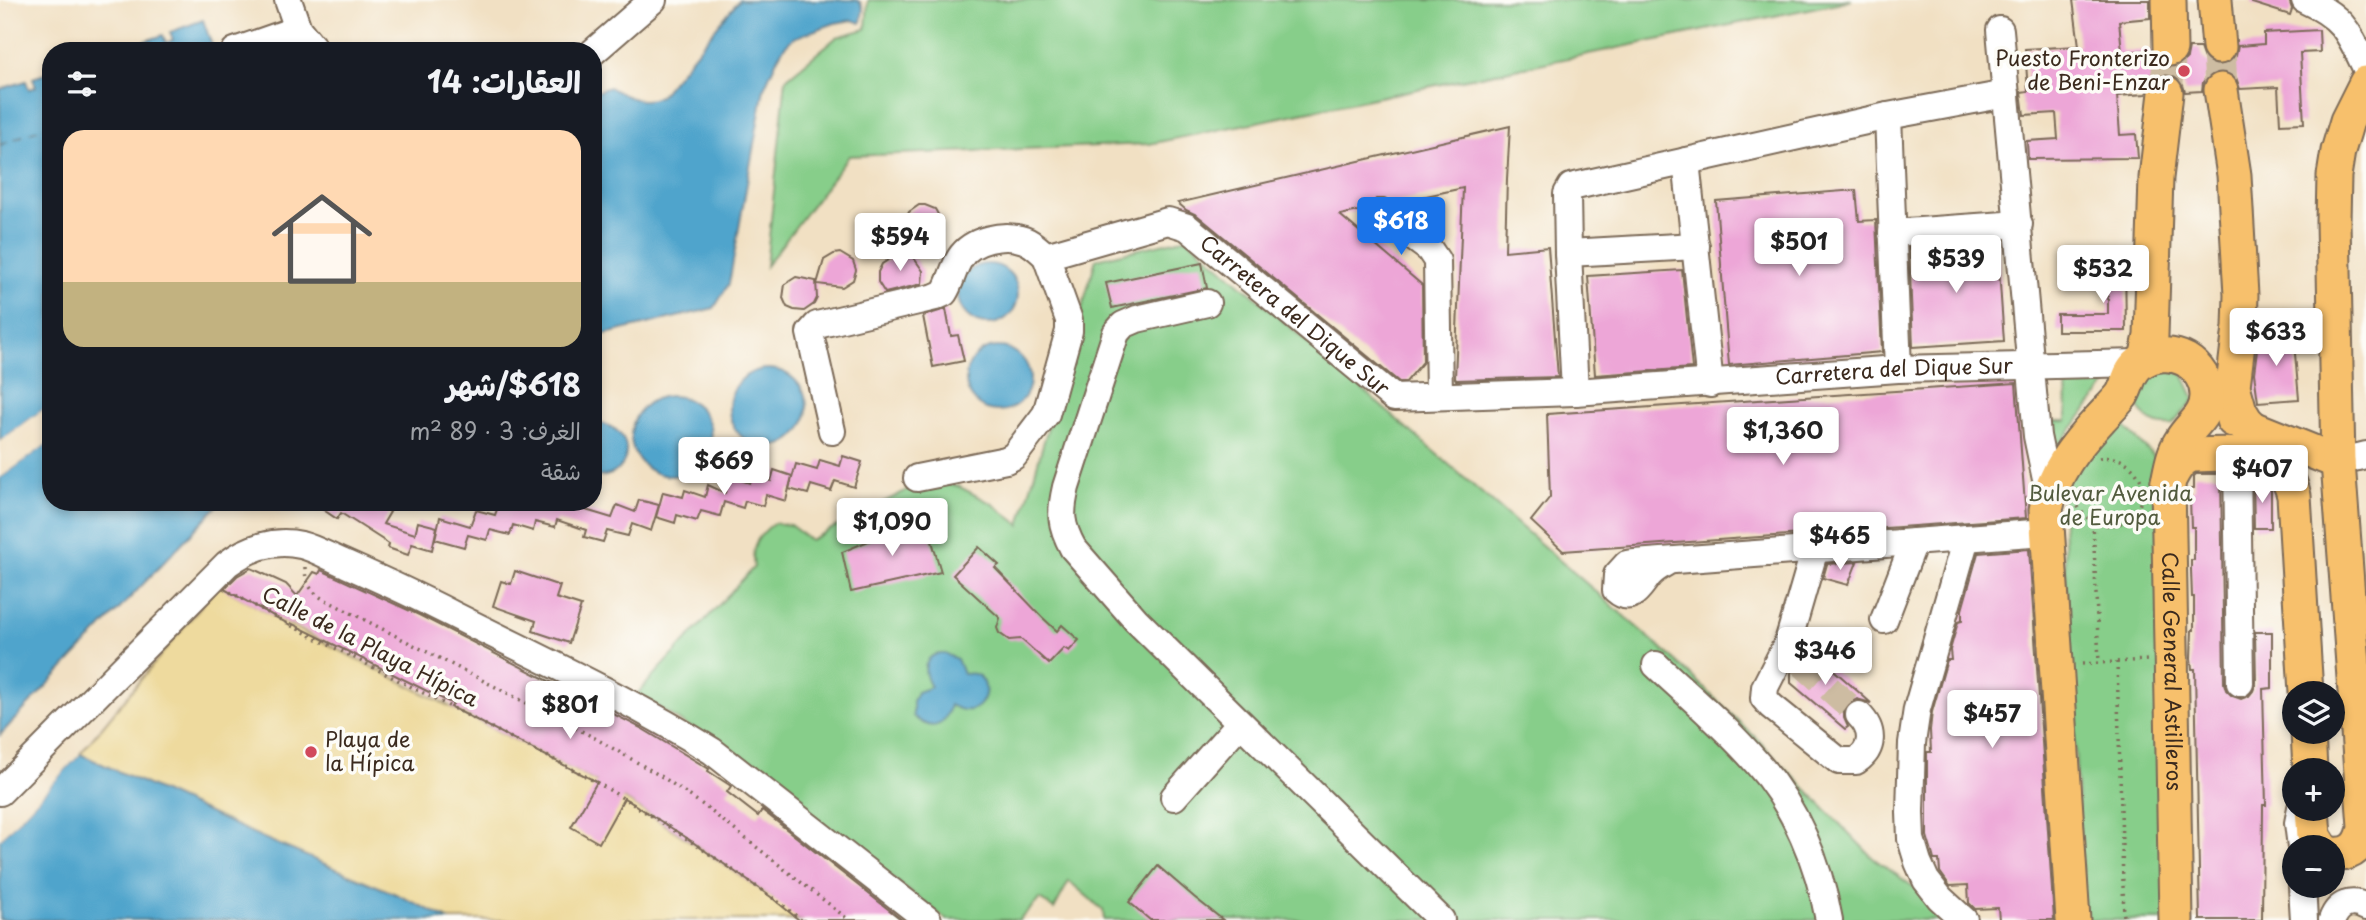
<!DOCTYPE html>
<html lang="ar">
<meta charset="utf-8">
<style>
:root{--surface:#171b24;--page:#20242c;--text:#f1f3f6;--muted:#9ea1a6;--accent:#1a73e8}
body{margin:0;font-family:"Playpen Sans","Playpen Sans Arabic",sans-serif;background:var(--page);color:var(--text);direction:rtl;height:100vh;display:flex;flex-direction:column;font-size:26px;white-space:nowrap}
*{box-sizing:border-box;margin:0}
p{font-size:23px;color:var(--muted)}
.icon{flex:none;width:38px;height:38px;fill:none;stroke:currentColor;stroke-width:2;stroke-linecap:round;stroke-linejoin:round}
.map{position:relative;flex:1;overflow:hidden;direction:ltr}
.details{position:absolute;left:42px;top:42px;width:560px;height:469px;display:flex;flex-direction:column;background:var(--surface);border-radius:28px;box-shadow:0 4px 10px #0003;direction:rtl}
.details>*{flex:none}
.buttons{position:absolute;left:2282px;top:681px;display:grid;gap:14px}
.buttons a{display:grid;place-items:center;width:63px;height:63px;border-radius:50%;background:var(--surface);box-shadow:0 4px 10px #0003;font-size:35px}
.price{position:absolute;translate:-50% -60px;padding:0 16px;border-radius:7px;background:#fff;color:#222;font-size:23px;line-height:46px;filter:drop-shadow(0 2px 4px #0008)}
.price::after{content:'';position:absolute;left:50%;top:42px;width:21px;height:16px;margin-left:-10px;background:inherit;clip-path:polygon(0 0,100% 0,50% 100%)}
.price.active{background:var(--accent);color:#fff}
ul{padding:0;list-style:none}
li{display:grid;align-content:center;gap:14px;height:371px;padding:0 21px}
li span{display:grid;place-items:center;height:217px;border-radius:21px;color:#555}
li>.icon{margin-inline-start:auto}
span .icon{width:126px;height:126px;fill:#fffc;stroke-width:1}
li b{font-size:30px}
h2{display:flex;justify-content:space-between;align-items:center;height:84px;padding:0 21px;font-size:30px}
.map>svg:first-child{display:block}
</style>
<div class="map">
<svg width="2366" height="920" viewBox="0 0 2366 920">
<rect width="100%" height="100%" fill="#fdfcf7"/>
<filter id="ink" filterUnits="userSpaceOnUse"><feTurbulence type="fractalNoise" baseFrequency=".0143" numOctaves="2"/><feDisplacementMap in="SourceGraphic" scale="14" xChannelSelector="R" yChannelSelector="G"/><feConvolveMatrix kernelMatrix="1 2 1 2 8 2 1 2 1" color-interpolation-filters="sRGB"/></filter>
<filter id="wash" filterUnits="userSpaceOnUse"><feTurbulence type="fractalNoise" baseFrequency=".00686" numOctaves="4" result="noise"/><feDisplacementMap in="SourceGraphic" scale="28" xChannelSelector="R" yChannelSelector="G"/><feGaussianBlur stdDeviation="1.57" result="paint"/><feColorMatrix in="noise" values="0 0 0 0 0 0 0 0 0 0 0 0 0 0 0 0 0 1.4 0 .05"/><feComposite in="paint" operator="in"/></filter>
<g filter="url(#wash)">
<rect width="100%" height="100%" fill="#f1e0c3"/>
<g fill="#87ce8a" stroke="#617c54" stroke-width="2">
<polygon points="868,0 1852,0 1149,144 849,156 766,266 786,79 837,37 866,29"/>
<path d="M1187 238 1676 661 1762 744 1873 858 1960 920H1104L1103 910 1069 881 1054 909 1040 899 1019 920H947L715 743 637 694 754 567C750 545 758 536 774 523L790 525 810 540 921 483 939 482 958 486 993 504 1020 525 1096 259Z"/>
<path d="M2163 369 2183 374 2195 399 2172 425C2156 427 2139 418 2138 401 2137 393 2142 385 2145 378Z"/>
<polygon points="2112,370 2112,378 2051,455 2048,421 2067,421 2066,371"/>
<polygon points="2117,419 2157,460 2168,920 2084,920 2061,487"/>
</g>
<path fill="#eeda9e" stroke="#94825e" stroke-width="2" d="M218 585 290 625 580 773C651 813 717 859 784 906L801 920H450L398 895 261 837 80 754Z"/>
<g fill="#50a4cc" stroke="#466775" stroke-width="2">
<path d="M739 0H856L860 2 863 9 861 23 852 20 835 23 793 38 784 47 778 57 764 88 729 284 714 308 593 337V93L609 87C626 97 643 106 661 95Z"/>
<polygon points="203,20 214,51 115,51 163,35 166,43 173,40 170,32"/>
<polygon points="51,72 51,404 0,441 0,89 26,81 29,89 36,87 33,78"/>
<circle cx="988" cy="294" r="30"/>
<circle cx="998" cy="379" r="32"/>
<circle cx="768" cy="408" r="39"/>
<circle cx="671" cy="436" r="40"/>
<path d="M604 424C640 435 629 482 593 476V425Z"/>
<polygon points="51,441 51,502 221,502 0,735 0,478"/>
<path d="M936 654H945L957 659 963 674C967 674 971 673 975 674 996 682 984 725 950 705 945 728 931 732 913 716V701L917 692 931 687C924 675 921 661 936 654Z"/>
<polygon points="80,754 261,837 398,895 450,920 0,920 0,839"/>
</g>
<g fill="#f1e0c3">
<polygon points="51,404 51,408 0,444 0,441"/>
<polygon points="51,437 51,441 0,478 0,474"/>
<polygon points="77,751 80,754 0,839 0,834"/>
</g>
<g fill="none" stroke-linecap="round" stroke-linejoin="round">
<polyline stroke="#435b64" stroke-width="2" stroke-dasharray="9 7" stroke-linecap="butt" points="0,145 51,124"/>
</g>
<g id="blocks">
<g fill="#eda6d7">
<polygon points="2073,0 2150,0 2150,18 2119,21 2122,52 2151,50 2154,60 2160,65 2170,68 2180,65 2187,58 2189,48 2200,48 2204,59 2211,65 2221,66 2231,62 2236,56 2238,46 2264,44 2264,33 2319,30 2320,52 2300,53 2304,123 2280,124 2278,87 2240,89 2236,77 2229,72 2219,71 2208,75 2203,82 2202,91 2185,92 2183,85 2178,78 2168,74 2159,75 2151,81 2146,94 2117,96 2120,135 2136,134 2138,158 2028,159 2027,141 2058,139 2056,113 2024,115 2021,92 2028,91 2025,49 2079,46"/>
<polygon points="2252,0 2289,0 2292,9 2290,15 2252,3"/>
<polygon points="1510,126 1507,179 1505,251 1548,247 1558,377 1456,380 1455,378 1463,188 1394,203 1384,199 1376,199 1368,209 1340,215 1422,285 1423,362 1406,382 1399,382 1197,215 1186,210 1178,203"/>
<polygon points="1856,190 1859,221 1876,220 1882,352 1729,365 1716,201"/>
<polygon points="919,205 925,205 935,209 940,218 940,225 934,235 916,241 908,232 905,221 909,212"/>
<polygon points="1997,241 2004,341 1913,347 1909,248"/>
<polygon points="840,253 853,261 856,270 853,280 842,287 817,284 824,260 834,254"/>
<polygon points="911,254 923,271 922,284 885,293 878,282 878,272 882,264 896,255"/>
<polygon points="2108,256 2125,256 2126,331 2057,331 2057,314 2108,314"/>
<polygon points="1202,263 1207,288 1112,308 1106,283"/>
<polygon points="1682,270 1692,368 1595,375 1588,276"/>
<polygon points="796,277 816,281 817,298 814,304 804,311 794,310 787,307 783,298 785,284"/>
<polygon points="946,309 951,336 958,335 964,361 933,367 923,316"/>
<polygon points="2293,331 2299,399 2258,402 2254,373 2259,334"/>
<polygon points="2016,383 2026,518 1563,551 1531,521 1550,497 1547,414"/>
<polygon points="843,456 862,462 854,487 835,481 831,491 811,485 808,494 789,489 796,464 817,470 820,460 840,466"/>
<polygon points="774,470 792,476 786,501 766,495 763,506 745,501 743,508 724,502 720,516 701,511 697,521 677,515 675,523 656,517 663,492 683,497 685,490 705,497 708,485 725,493 731,477 750,483 753,476 771,481"/>
<polygon points="2196,474 2221,474 2224,683 2226,690 2232,696 2241,699 2249,696 2253,691 2256,683 2255,632 2272,632 2272,688 2263,689 2266,805 2263,805 2262,920 2200,920 2195,669 2192,669 2191,658 2192,630 2194,630 2194,597 2192,597 2191,570 2191,560 2194,560 2194,527 2191,527 2190,499 2191,489 2194,489 2194,476"/>
<polygon points="2253,477 2266,484 2271,490 2271,528 2254,528"/>
<polygon points="639,500 659,505 651,531 632,524 628,536 607,531 603,542 584,537 586,530 557,520 555,527 535,522 533,531 513,525 510,535 490,530 487,540 468,535 464,547 435,539 440,517 470,526 476,510 495,515 499,504 517,510 519,502 570,502 569,505 612,518 617,505 635,512"/>
<polygon points="312,502 375,502 390,512 383,524 415,534 418,522 437,527 432,550 412,544 408,555 388,548 389,544 341,513 337,519"/>
<polygon points="925,517 941,572 851,592 842,552"/>
<polygon points="979,547 999,565 995,568 1042,617 1057,631 1062,625 1079,640 1069,651 1064,648 1049,664 1021,639 1009,640 999,633 997,628 1000,618 953,575"/>
<polygon points="2029,549 2054,920 1999,920 1998,908 1975,909 1969,903 1968,885 1950,886 1940,872 1939,860 1934,860 1933,856 1927,836 1927,752 1931,752 1930,730 1932,712 1947,660 1951,660 1950,650 1958,622 1962,621 1962,610 1978,553"/>
<polygon points="1857,562 1848,585 1823,578 1827,564"/>
<polygon points="251,568 286,584 297,596 314,572 319,574 321,570 419,615 641,728 709,769 708,771 731,786 727,792 758,816 762,810 902,920 799,920 771,897 684,836 624,798 599,843 571,827 597,782 451,707 453,704 291,623 290,625 224,589 237,576"/>
<polygon points="515,571 560,586 556,598 581,606 569,643 533,631 536,621 493,606 501,581 511,584"/>
<polygon points="1810,649 1871,703 1857,699 1848,704 1844,710 1844,718 1848,727 1845,729 1791,683 1791,673"/>
<polygon points="1158,866 1194,897 1223,920 1150,920 1129,902"/>
</g>
</g>
</g>
<g filter="url(#ink)">
<use href="#blocks" fill-opacity="0" stroke="#7b6a58" stroke-width="2"/>
<g fill="none" stroke-linecap="round" stroke-linejoin="round">
<polyline stroke="#cdbca2" stroke-width="26" stroke-dasharray="26 13" stroke-linecap="butt" points="1800,662 1859,715"/>
<g stroke="#cdbca2" stroke-width="33" stroke-dasharray="33 17" stroke-linecap="butt">
<polyline points="2219,47 2221,90"/>
<polyline points="2166,93 2170,49"/>
</g>
<g stroke="#7b6a58" stroke-width="30">
<g id="minor">
<polyline points="288,0 298,29 316,51"/>
<path d="M2305 0C2344 18 2348 31 2366 68"/>
<polyline points="2000,30 2037,436 2049,494"/>
<polyline points="235,51 298,29"/>
<polyline points="593,52 653,0"/>
<polyline points="1888,116 1898,369"/>
<polyline points="1686,161 1710,384"/>
<polyline points="1382,214 1429,249 1437,261 1439,396"/>
<polyline points="1892,233 2019,224"/>
<polyline points="1568,253 1696,246"/>
<path d="M1207 303 1137 319 1123 325 1116 333 1066 487C1060 513 1060 524 1073 548L1136 620 1441 920"/>
<polyline points="1575,392 1568,253 1567,194 1571,187 1888,116 2006,94"/>
<path id="s1" d="M832 431 810 333 817 325 935 297 944 293C951 282 953 269 960 258 972 239 1004 233 1024 240 1033 243 1039 250 1046 256L1168 221 1187 227 1394 398 1575 392 1898 369 2139 363"/>
<polyline points="2237,456 2240,683"/>
<polyline points="2338,462 2366,455"/>
<polyline points="917,478 1006,460 1014,456 1046,414 1069,331 1069,320 1046,256"/>
<path d="M1815 549 1788 642 1765 687 1764 698 1771 706 1839 761H1856C1874 749 1874 730 1859 715"/>
<path d="M1669 561C1662 565 1656 568 1650 574 1640 585 1633 605 1616 590L1617 575 1627 564 1635 563 2046 532"/>
<polyline points="1884,620 1914,542"/>
<path d="M1656 665C1690 697 1726 727 1756 762 1795 805 1819 864 1829 920"/>
<path d="M0 792 227 564C248 548 274 539 301 545 317 549 331 558 346 564 382 580 417 596 452 614 539 658 629 699 712 751L928 920"/>
<polyline points="1174,797 1239,724"/>
<polyline points="2301,808 2298,823 2301,847"/>
<polyline points="2302,886 2304,920"/>
<polyline points="1964,920 1940,898 1926,880 1918,862 1911,839 1910,812 1912,743 1917,709 1966,538"/>
<path d="M2332 920C2338 904 2351 899 2366 907"/>
</g>
</g>
<g stroke="#7b6a58" stroke-width="37">
<g id="major">
<polyline points="2169,0 2170,49"/>
<polyline points="2215,0 2219,47"/>
<polyline points="2221,90 2234,175 2241,295 2240,327 2233,386 2240,411 2246,421 2254,429"/>
<polyline points="2146,359 2151,336 2156,178 2166,93"/>
<polyline points="2233,420 2338,462"/>
<path d="M2168 482C2174 470 2179 459 2192 455 2232 454 2284 448 2294 496L2306 693"/>
<polyline points="2308,732 2310,770"/>
<polyline points="2312,808 2314,836 2321,847"/>
<path d="M2333 854C2352 856 2363 845 2365 826L2338 462 2333 221 2334 176 2338 151 2347 121 2366 83"/>
<path id="s2" d="M2073 920 2046 510C2053 473 2075 446 2100 419 2107 411 2116 403 2122 395 2129 383 2128 372 2140 363 2153 353 2172 352 2186 360 2198 367 2207 381 2207 396 2207 417 2190 425 2181 441 2173 453 2171 468 2168 482L2176 920"/>
</g>
</g>
<g stroke="#7b6a58" stroke-width="3.5" stroke-dasharray="2 5" stroke-linecap="butt">
<path d="M2099 458C2120 455 2134 464 2142 483"/>
<path d="M2075 500C2087 534 2133 534 2142 497"/>
<polyline points="2093,523 2099,663"/>
<path d="M305 567C305 581 309 589 320 597L593 737 664 778 703 805 849 920"/>
<path d="M230 592 290 625 580 773C651 813 718 859 784 906L801 920"/>
<polyline points="2117,662 2124,920"/>
<polyline points="2082,664 2147,660"/>
</g>
<use href="#minor" stroke="#fff" stroke-width="26"/>
<use href="#major" stroke="#f7c06c" stroke-width="33"/>
</g>
</g>
<g fill="#d1495b" stroke="#fdfcf7" stroke-width="2.5">
<circle cx="2184" cy="71" r="7"/>
<circle cx="311" cy="752" r="7"/>
</g>
<g text-anchor="middle" stroke-width="7" stroke-linejoin="round" paint-order="stroke">
<g font-size="21" fill="#3b2a1e" stroke="#fdfcf7" text-anchor="end">
<text x="2170" y="66">Puesto Fronterizo<tspan x="2170" dy="24">de Beni-Enzar</tspan></text>
<text x="325" y="747" text-anchor="start">Playa de<tspan x="325" dy="24">la Hípica</tspan></text>
</g>
<g font-size="21" fill="#3b2a1e" stroke="#fdfcf7">
<text dy="7" stroke="none"><textPath href="#s1" startOffset="665">Carretera del Dique Sur</textPath></text>
<text dy="7" stroke="none"><textPath href="#s1" startOffset="1295">Carretera del Dique Sur</textPath></text>
<text transform="translate(370 647) rotate(27)" y="7">Calle de la Playa Hípica</text>
<text dy="7" stroke="none"><textPath href="#s2" startOffset="966">Calle General Astilleros</textPath></text>
</g>
<g font-size="21" fill="#525b3e" stroke="#fdfcf7">
<text x="2110" y="501">Bulevar Avenida<tspan x="2110" dy="24">de Europa</tspan></text>
</g>
</g>
</svg>
<div class="buttons">
<a><svg class="icon" aria-label="layers" viewBox="0 0 24 24"><path d="M12 4l9 5-9 5-9-5zM3 14l9 5 9-5"/></svg></a>
<a>+</a>
<a>−</a>
</div>
<b class="price active" style="left:1401px;top:257px">$618</b>
<b class="price" style="left:900px;top:273px">$594</b>
<b class="price" style="left:1799px;top:278px">$501</b>
<b class="price" style="left:1956px;top:295px">$539</b>
<b class="price" style="left:2103px;top:305px">$532</b>
<b class="price" style="left:2276px;top:368px">$633</b>
<b class="price" style="left:1783px;top:467px">$1,360</b>
<b class="price" style="left:724px;top:497px">$669</b>
<b class="price" style="left:2262px;top:505px">$407</b>
<b class="price" style="left:892px;top:558px">$1,090</b>
<b class="price" style="left:1840px;top:572px">$465</b>
<b class="price" style="left:1825px;top:687px">$346</b>
<b class="price" style="left:570px;top:741px">$801</b>
<b class="price" style="left:1992px;top:750px">$457</b>
<section class="details">
<h2>العقارات: 14<svg class="icon" aria-label="filters" viewBox="0 0 24 24"><path d="M4 7h16M4 17h16"/><circle cx="9" cy="7" r="2"/><circle cx="15" cy="17" r="2"/></svg></h2>
<ul>
<li><span style="background:linear-gradient(#ffd9b3 70%,#c2b280 0)"><svg class="icon" aria-label="home" viewBox="0 0 24 24"><path d="M3 11l9-7 9 7M6 9v11h12V9"/></svg></span><div><b>$618/شهر</b><p>الغرف: 3 · 89 m²</p><p>شقة</p></div></li>
</ul>
</section>
</div>
